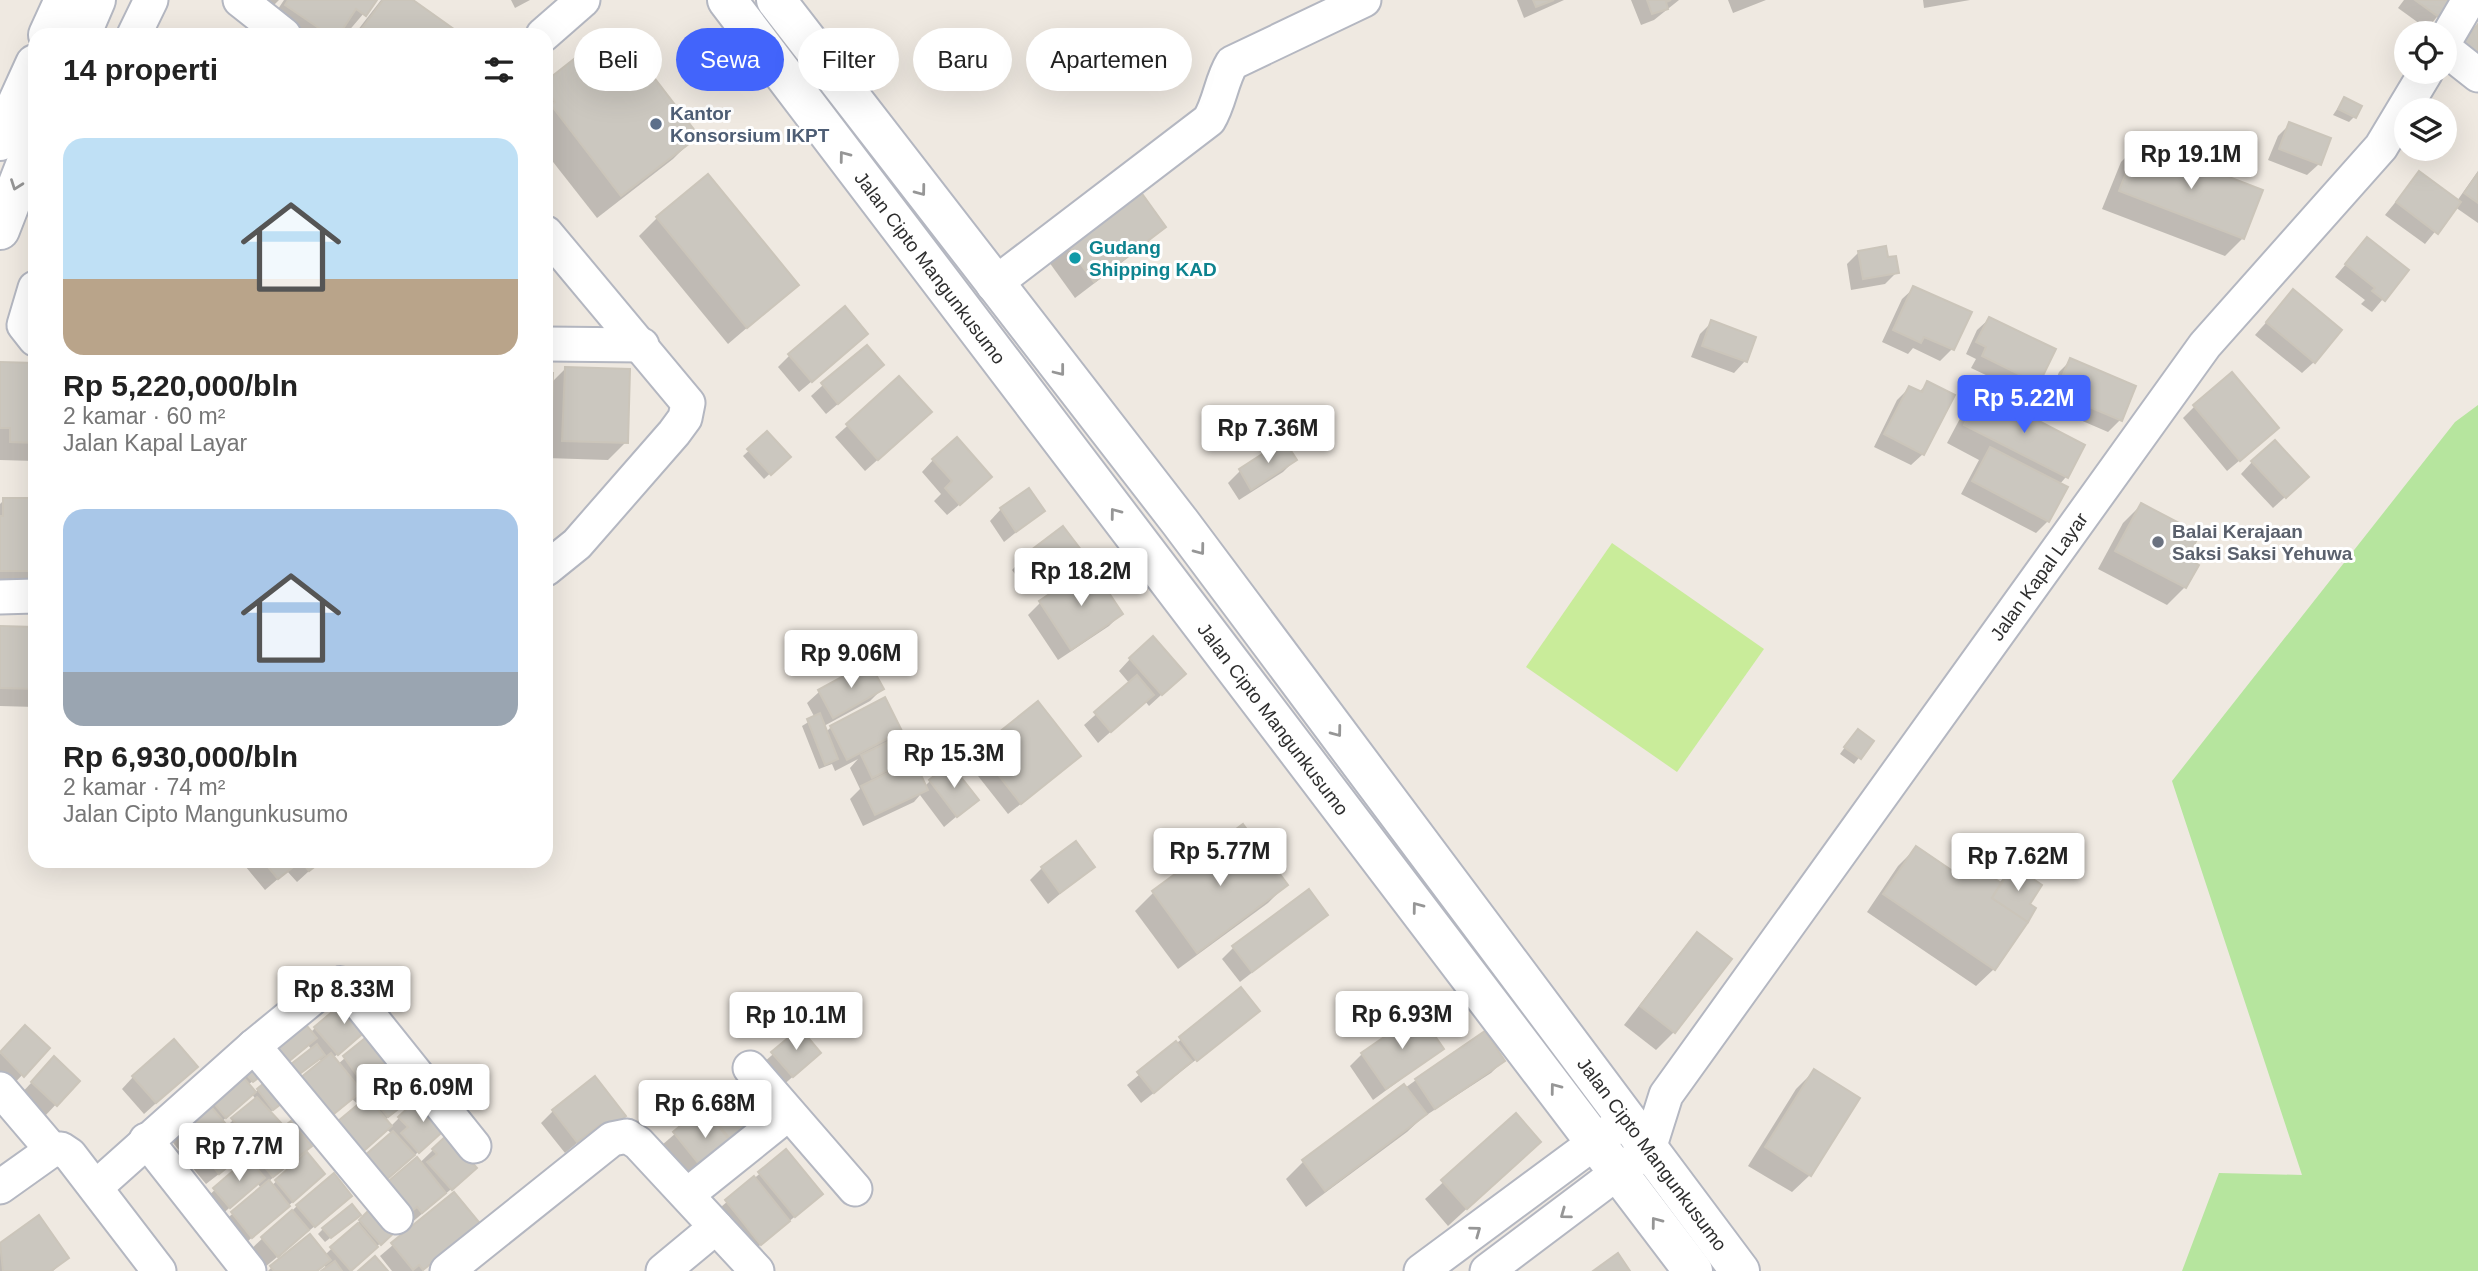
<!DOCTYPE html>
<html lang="id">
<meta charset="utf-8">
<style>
:root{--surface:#fff;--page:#f2f2f2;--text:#222;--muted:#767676;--accent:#4264fb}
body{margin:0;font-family:Arial,sans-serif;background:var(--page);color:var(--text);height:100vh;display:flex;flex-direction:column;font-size:26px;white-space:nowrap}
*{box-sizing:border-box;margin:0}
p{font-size:23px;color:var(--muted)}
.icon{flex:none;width:38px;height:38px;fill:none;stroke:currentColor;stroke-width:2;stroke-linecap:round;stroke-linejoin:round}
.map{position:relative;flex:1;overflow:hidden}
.panel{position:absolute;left:28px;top:28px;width:525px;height:840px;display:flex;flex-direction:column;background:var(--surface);border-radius:21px;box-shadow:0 7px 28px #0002}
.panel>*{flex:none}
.banner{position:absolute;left:574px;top:28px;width:665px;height:63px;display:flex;gap:14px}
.controls{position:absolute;left:2394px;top:21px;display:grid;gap:14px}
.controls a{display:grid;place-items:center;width:63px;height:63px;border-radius:50%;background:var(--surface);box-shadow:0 7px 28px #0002;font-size:35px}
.price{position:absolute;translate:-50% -60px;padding:0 16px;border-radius:7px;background:#fff;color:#222;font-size:23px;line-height:46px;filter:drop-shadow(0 2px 4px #0008)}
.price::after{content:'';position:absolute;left:50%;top:42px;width:21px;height:16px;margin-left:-10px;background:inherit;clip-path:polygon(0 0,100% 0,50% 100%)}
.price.current{background:var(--accent);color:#fff}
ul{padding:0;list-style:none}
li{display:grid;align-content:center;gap:14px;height:371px;padding:0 35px}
li span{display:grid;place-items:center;height:217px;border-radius:21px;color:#555}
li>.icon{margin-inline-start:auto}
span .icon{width:126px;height:126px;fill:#fffc;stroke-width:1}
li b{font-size:30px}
h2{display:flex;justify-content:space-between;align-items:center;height:84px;padding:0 35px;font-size:30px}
.tag{padding:0 24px;border-radius:32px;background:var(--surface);box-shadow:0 7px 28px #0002;font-size:24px;line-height:63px}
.tag.current{background:var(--accent);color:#fff}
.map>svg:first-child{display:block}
</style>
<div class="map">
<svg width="2478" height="1271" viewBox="0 0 2478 1271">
<rect width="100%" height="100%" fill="#efe9e1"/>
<polygon fill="#b6e59e" points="2478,405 2478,1271 2182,1271 2219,1173 2302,1175 2172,781 2455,422"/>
<polygon fill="#c9ec9a" points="1612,543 1764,649 1677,772 1526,667"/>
<g fill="#0003">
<polygon points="235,0 279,0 270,9"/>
<polygon points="284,0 375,0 347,33 341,29 337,35 285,35 268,24"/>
<polygon points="381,0 410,0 454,35 354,35"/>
<polygon points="511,0 530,0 515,8"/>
<polygon points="1517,0 1564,0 1524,18"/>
<polygon points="1631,0 1679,0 1654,20 1641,25"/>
<polygon points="1728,0 1766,0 1733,13"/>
<polygon points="1923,0 1970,0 1924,8"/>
<polygon points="2404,0 2451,0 2427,29 2398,8"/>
<polygon points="546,83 697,135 673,159 597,218 546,153"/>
<polygon points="2344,99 2354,117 2349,122 2333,115"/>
<polygon points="2290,124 2319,164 2307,175 2268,160 2278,136"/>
<polygon points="2139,144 2243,238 2225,256 2102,209 2121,162"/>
<polygon points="2478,171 2478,223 2455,207 2425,244 2385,215 2419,173 2457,201"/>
<polygon points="657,218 797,285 728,344 639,236"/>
<polygon points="1164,227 1146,244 1075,298 1049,262 1066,244"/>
<polygon points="2367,239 2407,270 2372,312 2361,304 2365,300 2335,277"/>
<polygon points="1859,252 1887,259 1897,272 1885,284 1851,290 1847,264"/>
<polygon points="1914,288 1969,313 1952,349 1940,361 1913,348 1908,354 1882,342 1902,299"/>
<polygon points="2293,292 2314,362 2302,373 2255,335"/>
<polygon points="1989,319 2038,383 2026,394 1971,368 1976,359 1966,354 1977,330"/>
<polygon points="1712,322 1745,361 1734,373 1691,357 1700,334"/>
<polygon points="854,346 799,392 778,367 790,355"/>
<polygon points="2071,360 2120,420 2108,432 2050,407 2056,394 2051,391 2059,372"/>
<polygon points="0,364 35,365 35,461 0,460"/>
<polygon points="565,369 626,442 608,460 546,458 546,375 551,383"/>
<polygon points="870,377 826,414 811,396 823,385"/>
<polygon points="899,379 918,424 865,471 835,437"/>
<polygon points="1928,383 1923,454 1911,465 1874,447 1897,400 1909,388 1918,393"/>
<polygon points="1981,393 2083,445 2066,477 2059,485 2048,521 2036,533 1961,494 1979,460 1947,443 1964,411"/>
<polygon points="2195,406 2265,439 2227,471 2183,418"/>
<polygon points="767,434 788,457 764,479 743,456"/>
<polygon points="1283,443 1295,460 1283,472 1239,500 1228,483 1240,471"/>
<polygon points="933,460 978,489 947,515 934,501 941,494 922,472"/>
<polygon points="2252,462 2295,488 2273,508 2241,474"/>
<polygon points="4,500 35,500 35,584 0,588 0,504"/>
<polygon points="2141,505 2185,559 2185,587 2167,605 2098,569 2123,523"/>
<polygon points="1001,509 1043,511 1004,542 990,521"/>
<polygon points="1080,551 1029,593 1012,570 1023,558"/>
<polygon points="1091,569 1121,614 1109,626 1058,660 1028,615 1040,603"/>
<polygon points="0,628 35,628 35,707 0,706"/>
<polygon points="1130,659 1172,685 1149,706 1145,701 1098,743 1084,725 1130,684 1119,671"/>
<polygon points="882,689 870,701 824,726 826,732 831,727 900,731 889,742 911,758 900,768 924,787 930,781 976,800 944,827 920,795 914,802 863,826 850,799 860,789 850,768 858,759 835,771 832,764 819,769 802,726 815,718 807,703 819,692"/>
<polygon points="1038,704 1067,767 1008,814 967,762"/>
<polygon points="1853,736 1872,741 1854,764 1840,754"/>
<polygon points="1243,827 1286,885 1268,903 1178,969 1135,911 1153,893"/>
<polygon points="1916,848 1960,878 1973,865 1999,883 2013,868 1994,969 1976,986 1867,912 1898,866"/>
<polygon points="241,861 320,861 297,882 287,871 265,890"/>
<polygon points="1092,867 1048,904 1030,880 1042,868"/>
<polygon points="1326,915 1240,982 1222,959 1234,947"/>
<polygon points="1697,935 1674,1032 1656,1050 1624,1025 1680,953"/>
<polygon points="1241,989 1258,1011 1141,1103 1127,1085"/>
<polygon points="315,1028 359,1036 333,1058 338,1064 374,1033 379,1066 356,1085 360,1090 363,1086 411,1098 385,1120 390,1127 399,1118 436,1136 406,1163 392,1134 352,1099 318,1128 322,1062 308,1045 310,1033"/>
<polygon points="800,1030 807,1064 780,1088 761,1065"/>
<polygon points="13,1039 47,1048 11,1087 0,1077 0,1054"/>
<polygon points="1442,1049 1373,1100 1350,1066 1362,1054"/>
<polygon points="1503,1061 1491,1073 1422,1118 1407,1132 1306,1207 1286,1179 1303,1162 1416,1080"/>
<polygon points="241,1068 254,1080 248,1085 254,1093 269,1081 279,1105 269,1113 268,1136 206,1184 187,1161 256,1100 252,1094 176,1163 172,1158 179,1150 169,1138"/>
<polygon points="43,1070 78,1081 44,1117 20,1095"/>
<polygon points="1814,1071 1810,1175 1792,1192 1748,1166 1796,1089"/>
<polygon points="133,1077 184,1078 144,1114 122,1089"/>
<polygon points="734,1083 765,1122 694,1184 662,1145"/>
<polygon points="553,1111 624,1116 594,1142 588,1134 565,1153 541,1123"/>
<polygon points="1515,1116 1539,1142 1448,1226 1425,1199"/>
<polygon points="309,1146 268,1182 271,1186 307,1155 311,1186 240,1248 220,1225 261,1188 257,1183 218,1218 203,1201 254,1153"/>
<polygon points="433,1150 463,1179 410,1224 387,1237 350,1271 324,1271 327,1269 324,1265 318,1271 268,1271 272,1267 325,1255"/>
<polygon points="786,1151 809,1205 748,1255 714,1213"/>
<polygon points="453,1194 450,1248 422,1271 392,1271 380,1256"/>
<polygon points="297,1206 338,1207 265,1267 250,1250"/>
<polygon points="38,1218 67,1258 53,1271 0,1271 0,1245"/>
<polygon points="353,1220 325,1242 318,1234 323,1229"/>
</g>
<g fill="#cbc7bf" stroke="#cbc5ba" stroke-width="2">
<polygon points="288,0 377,0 366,16 356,9 339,35 329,35 285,5"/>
<polygon points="383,0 413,0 458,32 456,35 357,35"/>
<polygon points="1533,0 1554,0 1536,7"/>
<polygon points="1647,0 1671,0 1666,2 1668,9 1652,14"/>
<polygon points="2415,0 2453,0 2440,18"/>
<polygon points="2478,24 2478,61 2460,46"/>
<polygon points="611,30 625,48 629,45 699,136 621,196 551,105 555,102 546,89 546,81"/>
<polygon points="2344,97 2362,106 2356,118 2338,109"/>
<polygon points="2289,122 2331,138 2321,165 2279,149"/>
<polygon points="2138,142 2263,190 2244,239 2119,191"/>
<polygon points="2419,171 2461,202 2438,234 2396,202"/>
<polygon points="2478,173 2478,203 2464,193"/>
<polygon points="708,174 799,285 747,328 656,217"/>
<polygon points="1138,188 1166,227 1094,282 1065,243"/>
<polygon points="2367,237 2409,270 2385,301 2372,291 2375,288 2345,264"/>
<polygon points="1886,246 1888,257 1896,256 1899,273 1863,279 1858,251"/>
<polygon points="1913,286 1972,312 1954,350 1924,337 1921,343 1893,330"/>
<polygon points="2293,289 2342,330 2315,363 2266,322"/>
<polygon points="845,306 868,334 812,382 788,354"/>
<polygon points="1989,317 2056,349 2039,384 1982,356 1986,347 1976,342"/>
<polygon points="1711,320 1756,337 1747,362 1702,346"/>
<polygon points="867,345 884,365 838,404 821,383"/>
<polygon points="2070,358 2136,386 2122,421 2061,395 2067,382 2061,379"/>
<polygon points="0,362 35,363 35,443 10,442 10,428 0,428"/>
<polygon points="565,367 630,369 628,443 562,441"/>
<polygon points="2232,372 2279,428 2240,461 2193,405"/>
<polygon points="546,373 553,373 551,447 546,446"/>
<polygon points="899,376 932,412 878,460 846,424"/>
<polygon points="1927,381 1955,395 1924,455 1884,434 1909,386 1922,392"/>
<polygon points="1981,391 2085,445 2068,478 1964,425"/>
<polygon points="767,431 791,457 771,475 747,449"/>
<polygon points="957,437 992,477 960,505 945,488 952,481 932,459"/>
<polygon points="1284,440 1297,460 1251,490 1239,469"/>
<polygon points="2275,440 2309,477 2286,498 2251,461"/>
<polygon points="1990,447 2068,487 2049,522 1972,481"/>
<polygon points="1029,488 1045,511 1016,532 1000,508"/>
<polygon points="3,498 35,498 35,571 0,571 0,516 3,516"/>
<polygon points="2141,503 2200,534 2187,558 2199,565 2186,588 2115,551"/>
<polygon points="1063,526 1082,551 1041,582 1022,557"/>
<polygon points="1091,566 1123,614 1071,650 1039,601"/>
<polygon points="0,626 35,627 35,689 0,688"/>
<polygon points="1153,636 1186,674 1162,695 1129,658"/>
<polygon points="869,662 884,689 833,718 818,690"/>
<polygon points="1137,675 1154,695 1111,732 1094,712"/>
<polygon points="885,697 902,731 847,760 830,726"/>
<polygon points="1038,701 1081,756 1021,804 978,749"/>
<polygon points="820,713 838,759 825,765 807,719"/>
<polygon points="1858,729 1874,741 1861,759 1844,747"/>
<polygon points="902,735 913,758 872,778 861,755"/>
<polygon points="914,760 928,790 875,815 861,786"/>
<polygon points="950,763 979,800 957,817 929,780"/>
<polygon points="1243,824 1288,885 1197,953 1152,891"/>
<polygon points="1076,841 1095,867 1060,893 1041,867"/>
<polygon points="1916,846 1963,878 1973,863 2001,883 1992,898 2028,922 1995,970 1883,894"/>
<polygon points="263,861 295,861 297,864 278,879"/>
<polygon points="301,861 322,861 309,871"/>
<polygon points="2013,865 2042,885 2030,904 2036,908 2028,922 1992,898"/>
<polygon points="1309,889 1328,915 1252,972 1232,946"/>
<polygon points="1697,932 1732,959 1675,1033 1640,1006"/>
<polygon points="1241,987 1260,1011 1197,1061 1179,1037"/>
<polygon points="350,997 374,1024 338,1055 314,1027"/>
<polygon points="1419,1013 1444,1049 1386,1089 1361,1053"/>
<polygon points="302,1020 317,1038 288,1062 273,1044"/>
<polygon points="25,1025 50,1048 24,1077 0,1052"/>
<polygon points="800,1028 821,1053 793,1077 771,1052"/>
<polygon points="374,1031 394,1055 361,1081 343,1056"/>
<polygon points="1485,1031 1505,1061 1435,1109 1415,1079"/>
<polygon points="174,1039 198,1067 156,1103 132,1076"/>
<polygon points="1176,1041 1192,1061 1154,1093 1137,1072"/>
<polygon points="317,1044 325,1055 298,1075 290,1065"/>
<polygon points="331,1053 362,1091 330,1117 299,1079"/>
<polygon points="400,1055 426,1087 388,1117 362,1085"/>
<polygon points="54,1056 80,1081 57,1106 31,1082"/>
<polygon points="249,1059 262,1075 253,1082 240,1067"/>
<polygon points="1814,1069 1860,1098 1811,1176 1765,1147"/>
<polygon points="238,1071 256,1092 226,1118 208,1096"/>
<polygon points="595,1076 626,1116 607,1131 601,1124 577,1142 552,1110"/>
<polygon points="269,1079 286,1100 273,1110 257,1089"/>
<polygon points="735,1081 768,1122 736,1147 704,1105"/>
<polygon points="1404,1084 1427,1114 1325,1191 1302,1160"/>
<polygon points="423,1094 450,1125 419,1153 401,1133 408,1127 398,1117"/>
<polygon points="257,1097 282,1124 253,1150 235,1129 238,1126 231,1118"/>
<polygon points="367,1097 392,1126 358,1156 332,1126"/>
<polygon points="207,1102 225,1123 189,1153 182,1145 190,1138 179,1125"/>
<polygon points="703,1107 737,1149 707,1174 673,1132"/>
<polygon points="1516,1113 1541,1142 1467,1209 1441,1180"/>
<polygon points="291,1121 312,1146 273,1177 252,1152"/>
<polygon points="227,1125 247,1151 219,1174 198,1148"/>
<polygon points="393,1131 415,1155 385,1181 364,1156"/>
<polygon points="447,1135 477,1168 452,1190 427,1162 437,1154 432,1149"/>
<polygon points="786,1149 823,1194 795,1217 758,1172"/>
<polygon points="307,1152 325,1174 293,1202 275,1180"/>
<polygon points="417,1157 446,1193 422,1213 417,1207 402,1219 378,1190"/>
<polygon points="248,1158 265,1178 230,1208 213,1188"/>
<polygon points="334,1173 352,1196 315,1227 296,1205"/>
<polygon points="754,1176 790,1221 761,1245 725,1200"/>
<polygon points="269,1180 290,1206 252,1238 231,1212"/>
<polygon points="454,1192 487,1232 463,1238 423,1270 419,1265 413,1270 391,1243"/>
<polygon points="352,1204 361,1215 331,1238 322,1228"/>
<polygon points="372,1207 395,1232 381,1245 359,1220"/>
<polygon points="292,1210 309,1230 278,1257 261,1237"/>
<polygon points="39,1215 69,1258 51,1271 3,1271 0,1243"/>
<polygon points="358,1223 378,1247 351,1271 330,1247"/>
<polygon points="310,1234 331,1260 317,1271 274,1271 270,1266"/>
<polygon points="1618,1253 1630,1271 1593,1271"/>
<polygon points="375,1256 388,1271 358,1271"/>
<polygon points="335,1261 342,1271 321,1271"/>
</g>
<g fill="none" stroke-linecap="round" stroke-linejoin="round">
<g stroke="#b4b7c1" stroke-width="37">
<g id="minor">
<polyline points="240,0 284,35"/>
<polyline points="134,35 151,0"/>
<polyline points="543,35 583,0"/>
<polyline points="2445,41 2469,0"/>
<polyline points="2445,49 2478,75"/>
<polyline points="546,233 688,403 685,418 674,433 577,544 546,569"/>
<path d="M993 285 1209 120C1220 102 1221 81 1232 63L1364 0"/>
<polyline points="35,288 24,325 35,339"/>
<polyline points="546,344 642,345"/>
<polyline points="0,597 35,596"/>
<polyline points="254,1046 396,1217"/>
<polyline points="750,1068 855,1189"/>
<polyline points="0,1089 52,1150"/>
<polyline points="146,1140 249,1271"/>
<polyline points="0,1187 52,1150 61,1149 70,1155 159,1271"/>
<polyline points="96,1187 254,1046 320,992 340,984 349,990 474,1146"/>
<polyline points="687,1195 788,1114"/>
<polyline points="447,1271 612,1139 627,1136 638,1143 757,1271"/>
<polyline points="663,1271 716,1227"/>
<polyline points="1421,1271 1617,1126"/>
<path id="s1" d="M1487 1271 1649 1149 1666 1095 2205 345 2381 147 2426 72"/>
</g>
</g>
<g stroke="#b4b7c1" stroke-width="42">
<g id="tertiary">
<path id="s2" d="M727 0 1693 1271"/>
<path id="s3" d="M776 0 1180 522 1740 1271"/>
<polyline points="48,35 64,0"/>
<polyline points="81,35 96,0"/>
<polyline points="0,141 35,64"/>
<polyline points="0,230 35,140"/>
</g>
</g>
<use href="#minor" stroke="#fff" stroke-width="33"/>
<use href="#tertiary" stroke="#fff" stroke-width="38"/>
</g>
<defs><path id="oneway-chevron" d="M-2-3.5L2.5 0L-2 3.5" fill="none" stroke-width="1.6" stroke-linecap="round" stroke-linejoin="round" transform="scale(1.75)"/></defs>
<g stroke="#969696">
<use href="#oneway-chevron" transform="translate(844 156) rotate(-127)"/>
<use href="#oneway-chevron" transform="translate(16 185) rotate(110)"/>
<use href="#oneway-chevron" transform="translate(921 191) rotate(53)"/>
<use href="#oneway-chevron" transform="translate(1060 371) rotate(52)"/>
<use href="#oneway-chevron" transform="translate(1115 513) rotate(-127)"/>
<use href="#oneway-chevron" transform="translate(1200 550) rotate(53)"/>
<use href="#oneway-chevron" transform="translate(1337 732) rotate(53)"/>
<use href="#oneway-chevron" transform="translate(1417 907) rotate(-127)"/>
<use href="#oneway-chevron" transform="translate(1555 1088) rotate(-127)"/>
<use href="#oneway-chevron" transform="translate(1565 1214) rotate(144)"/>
<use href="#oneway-chevron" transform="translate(1656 1222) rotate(-127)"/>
<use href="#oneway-chevron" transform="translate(1476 1231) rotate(-36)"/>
</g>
<circle fill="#5c6f8a" stroke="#fff" stroke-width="2.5" cx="656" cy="124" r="7"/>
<circle fill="#0f9aa8" stroke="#fff" stroke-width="2.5" cx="1075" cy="258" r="7"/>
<circle fill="#6b7280" stroke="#fff" stroke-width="2.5" cx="2158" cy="542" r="7"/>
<g text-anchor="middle" stroke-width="6" stroke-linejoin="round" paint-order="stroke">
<g font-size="19" font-weight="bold" fill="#4e5e75" stroke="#fff" text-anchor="start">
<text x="670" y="120">Kantor<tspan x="670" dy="22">Konsorsium IKPT</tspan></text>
</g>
<g font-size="19" font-weight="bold" fill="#0d838f" stroke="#fff" text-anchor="start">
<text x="1089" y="254">Gudang<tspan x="1089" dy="22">Shipping KAD</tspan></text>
</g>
<g font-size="19" fill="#2e2e2e" stroke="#fff">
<text dy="7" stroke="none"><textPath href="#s2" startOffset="336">Jalan Cipto Mangunkusumo</textPath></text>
<text dy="7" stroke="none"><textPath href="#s1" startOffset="898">Jalan Kapal Layar</textPath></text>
<text dy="7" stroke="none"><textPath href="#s2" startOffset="903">Jalan Cipto Mangunkusumo</textPath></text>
<text dy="7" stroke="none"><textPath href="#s3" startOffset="1449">Jalan Cipto Mangunkusumo</textPath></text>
</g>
<g font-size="19" font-weight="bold" fill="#5b616d" stroke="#fff" text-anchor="start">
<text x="2172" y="538">Balai Kerajaan<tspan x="2172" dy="22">Saksi Saksi Yehuwa</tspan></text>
</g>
</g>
</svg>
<div class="controls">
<a><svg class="icon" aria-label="locate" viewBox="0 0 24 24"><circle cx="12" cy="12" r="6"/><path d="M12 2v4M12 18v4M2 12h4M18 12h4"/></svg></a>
<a><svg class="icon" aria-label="layers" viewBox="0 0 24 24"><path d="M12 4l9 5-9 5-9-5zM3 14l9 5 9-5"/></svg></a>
</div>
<b class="price" style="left:2191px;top:191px">Rp 19.1M</b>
<b class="price current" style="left:2024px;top:435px">Rp 5.22M</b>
<b class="price" style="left:1268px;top:465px">Rp 7.36M</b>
<b class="price" style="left:1081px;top:608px">Rp 18.2M</b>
<b class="price" style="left:851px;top:690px">Rp 9.06M</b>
<b class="price" style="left:954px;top:790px">Rp 15.3M</b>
<b class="price" style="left:1220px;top:888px">Rp 5.77M</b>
<b class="price" style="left:2018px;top:893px">Rp 7.62M</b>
<b class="price" style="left:344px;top:1026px">Rp 8.33M</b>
<b class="price" style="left:1402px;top:1051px">Rp 6.93M</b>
<b class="price" style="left:796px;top:1052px">Rp 10.1M</b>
<b class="price" style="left:423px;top:1124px">Rp 6.09M</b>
<b class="price" style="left:705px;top:1140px">Rp 6.68M</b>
<b class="price" style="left:239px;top:1183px">Rp 7.7M</b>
<div class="banner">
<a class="tag">Beli</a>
<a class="tag current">Sewa</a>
<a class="tag">Filter</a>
<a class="tag">Baru</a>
<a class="tag">Apartemen</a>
</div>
<section class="panel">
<h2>14 properti<svg class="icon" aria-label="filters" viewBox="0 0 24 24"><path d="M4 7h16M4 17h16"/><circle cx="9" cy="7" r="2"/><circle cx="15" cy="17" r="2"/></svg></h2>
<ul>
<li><span style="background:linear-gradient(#bfe0f5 65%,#b9a48a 0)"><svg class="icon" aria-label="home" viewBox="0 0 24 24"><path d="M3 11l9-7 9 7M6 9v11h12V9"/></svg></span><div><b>Rp 5,220,000/bln</b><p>2 kamar · 60 m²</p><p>Jalan Kapal Layar</p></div></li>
<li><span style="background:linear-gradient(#a9c7e8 75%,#9aa5b1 0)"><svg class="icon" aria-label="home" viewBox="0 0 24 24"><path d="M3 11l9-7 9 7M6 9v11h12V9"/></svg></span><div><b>Rp 6,930,000/bln</b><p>2 kamar · 74 m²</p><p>Jalan Cipto Mangunkusumo</p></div></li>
</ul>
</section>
</div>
